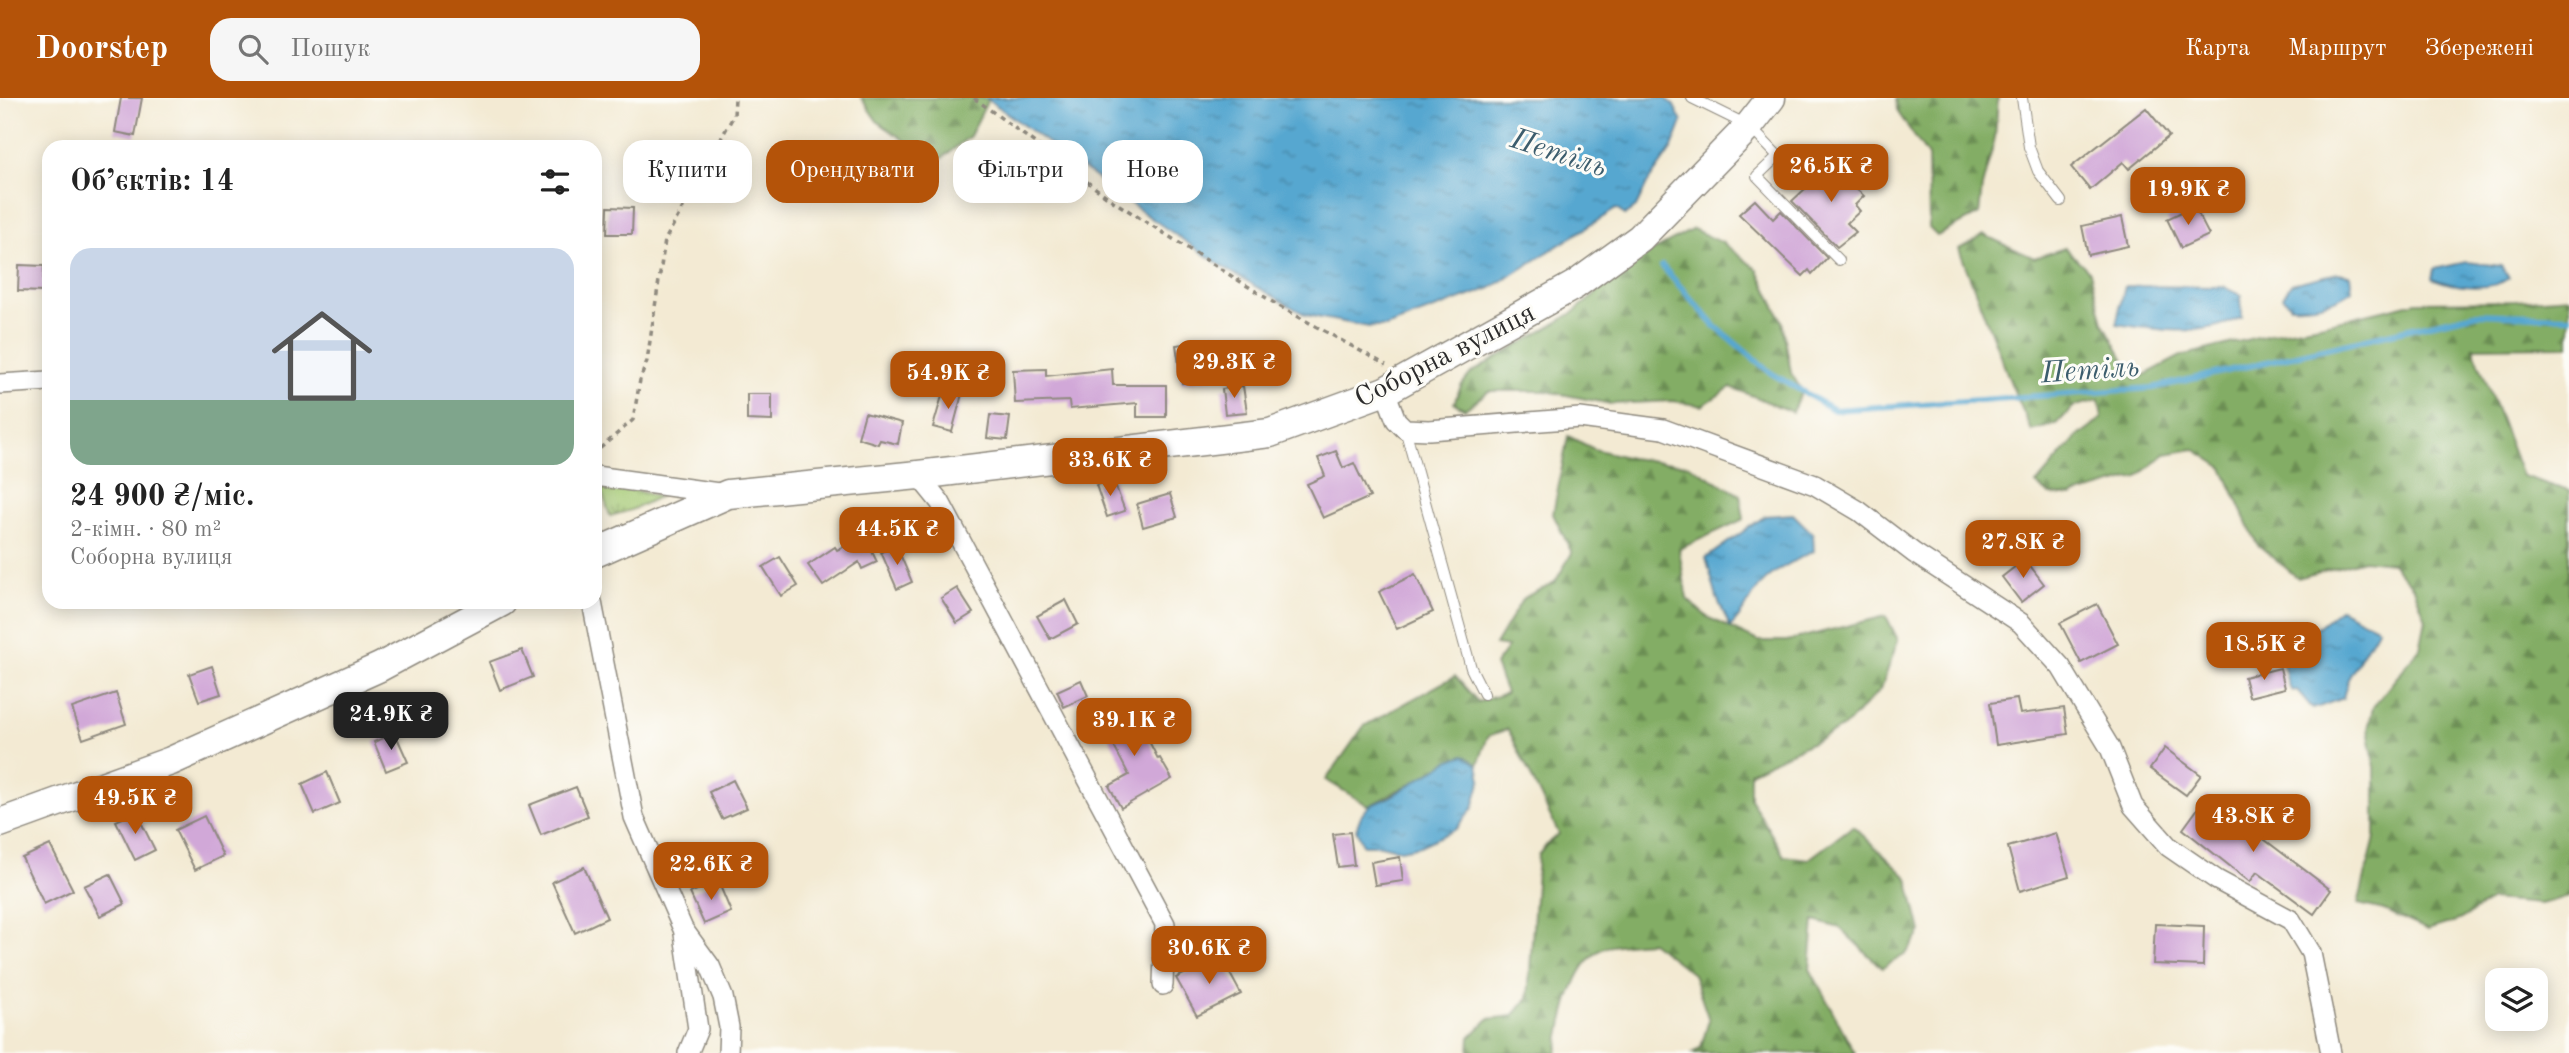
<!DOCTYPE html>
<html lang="uk">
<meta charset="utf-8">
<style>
:root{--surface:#fff;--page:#f6f6f6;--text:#222;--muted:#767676;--line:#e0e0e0;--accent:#b45309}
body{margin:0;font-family:"Old Standard TT",serif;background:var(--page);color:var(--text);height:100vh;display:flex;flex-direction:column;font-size:26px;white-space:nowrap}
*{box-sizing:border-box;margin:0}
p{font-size:23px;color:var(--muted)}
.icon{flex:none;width:38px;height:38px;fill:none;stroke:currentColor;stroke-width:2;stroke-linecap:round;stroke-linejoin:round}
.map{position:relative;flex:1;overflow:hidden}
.details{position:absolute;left:42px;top:42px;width:560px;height:469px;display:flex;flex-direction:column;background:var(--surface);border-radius:21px;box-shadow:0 4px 18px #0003}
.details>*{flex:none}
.hud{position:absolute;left:623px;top:42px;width:665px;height:63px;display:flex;gap:14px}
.buttons{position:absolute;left:2485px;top:870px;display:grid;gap:14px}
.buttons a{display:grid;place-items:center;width:63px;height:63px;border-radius:14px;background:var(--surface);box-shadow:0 4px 18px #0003;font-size:35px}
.price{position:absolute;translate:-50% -60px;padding:0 16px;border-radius:14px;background:var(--accent);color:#fff;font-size:23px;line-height:46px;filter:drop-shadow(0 2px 4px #0008)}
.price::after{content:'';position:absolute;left:50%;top:42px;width:21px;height:16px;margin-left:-10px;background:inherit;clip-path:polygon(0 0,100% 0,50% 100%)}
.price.current{background:#222;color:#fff}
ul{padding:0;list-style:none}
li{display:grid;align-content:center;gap:14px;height:371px;padding:0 28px}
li+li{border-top:2px solid var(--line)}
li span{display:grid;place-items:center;height:217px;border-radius:21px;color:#555}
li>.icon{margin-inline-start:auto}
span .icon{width:126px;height:126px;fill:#fffc;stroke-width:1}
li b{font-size:30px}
h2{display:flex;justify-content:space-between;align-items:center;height:84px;padding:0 28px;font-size:30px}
.tag{padding:0 24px;border-radius:21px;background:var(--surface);box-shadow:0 4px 18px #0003;font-size:24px;line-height:63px}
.tag.current{background:var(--accent);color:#fff}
header{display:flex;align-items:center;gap:42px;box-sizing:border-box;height:98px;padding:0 35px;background:var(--accent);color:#fff}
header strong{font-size:33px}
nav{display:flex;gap:38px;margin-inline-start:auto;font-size:24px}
.search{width:490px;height:63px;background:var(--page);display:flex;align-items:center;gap:18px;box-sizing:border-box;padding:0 24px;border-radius:21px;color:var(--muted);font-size:26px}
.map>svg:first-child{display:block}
</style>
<header>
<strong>Doorstep</strong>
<div class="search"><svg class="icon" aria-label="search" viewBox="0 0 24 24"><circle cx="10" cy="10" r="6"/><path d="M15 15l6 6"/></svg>Пошук</div>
<nav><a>Карта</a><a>Маршрут</a><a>Збережені</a></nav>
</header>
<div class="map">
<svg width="2569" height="955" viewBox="0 0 2569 955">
<defs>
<pattern id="grass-tufts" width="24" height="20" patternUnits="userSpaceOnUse" patternTransform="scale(1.75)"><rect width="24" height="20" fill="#a4c973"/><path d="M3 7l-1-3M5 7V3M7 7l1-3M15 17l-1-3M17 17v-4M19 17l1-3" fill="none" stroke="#86a35f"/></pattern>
<pattern id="forest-firs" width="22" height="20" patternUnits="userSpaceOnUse" patternTransform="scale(1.75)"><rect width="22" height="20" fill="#83ad65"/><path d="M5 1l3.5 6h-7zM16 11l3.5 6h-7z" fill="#6b8d53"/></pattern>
<pattern id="water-ripples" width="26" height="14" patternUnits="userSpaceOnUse" patternTransform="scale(1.75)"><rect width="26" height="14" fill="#56a7d0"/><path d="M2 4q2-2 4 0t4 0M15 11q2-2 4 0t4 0" fill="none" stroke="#4788a9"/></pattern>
</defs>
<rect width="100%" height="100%" fill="#fdfcf7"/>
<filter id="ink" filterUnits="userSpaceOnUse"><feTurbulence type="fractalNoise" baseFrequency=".0143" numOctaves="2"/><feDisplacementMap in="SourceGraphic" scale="14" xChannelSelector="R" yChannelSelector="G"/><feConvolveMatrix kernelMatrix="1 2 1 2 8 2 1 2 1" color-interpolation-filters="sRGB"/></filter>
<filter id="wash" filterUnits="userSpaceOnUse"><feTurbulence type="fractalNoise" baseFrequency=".00686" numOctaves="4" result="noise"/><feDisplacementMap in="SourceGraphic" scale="28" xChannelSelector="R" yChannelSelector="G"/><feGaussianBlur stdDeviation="1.57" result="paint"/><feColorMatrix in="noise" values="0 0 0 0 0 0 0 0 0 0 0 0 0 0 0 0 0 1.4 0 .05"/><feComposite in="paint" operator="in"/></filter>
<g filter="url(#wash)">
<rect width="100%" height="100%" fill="#f3ead3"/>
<polygon fill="url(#grass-tufts)" stroke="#687a4f" stroke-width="2" points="601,391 631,391 659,399 631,412 610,418"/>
<g fill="url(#forest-firs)" stroke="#576c48" stroke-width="2">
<polygon points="861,0 986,0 988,2 970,38 936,65 877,23"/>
<polygon points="1896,0 1998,0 1995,40 1982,89 1979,116 1937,138 1929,130 1928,58 1897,13"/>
<polygon points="1693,131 1723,145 1758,172 1782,223 1791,275 1802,293 1792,314 1731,289 1702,308 1673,303 1611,306 1546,293 1489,293 1465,311 1454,305 1461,288 1471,275 1571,216 1591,200 1625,168"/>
<polygon points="1984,137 2034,160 2065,150 2090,174 2103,224 2135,282 2181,258 2278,234 2320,227 2416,204 2516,203 2569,199 2569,248 2473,249 2522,378 2569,393 2569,798 2541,806 2491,802 2462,821 2428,832 2384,812 2358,806 2375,740 2375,669 2368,631 2373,609 2420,550 2426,521 2414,490 2392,465 2364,462 2298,480 2257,446 2223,370 2194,351 2166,356 2137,379 2071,398 2050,397 2036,386 2076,340 2102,320 2099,302 2073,309 2057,326 2032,333 2012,288 1959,151"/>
<path d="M1568 338 1594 351 1630 360 1688 367 1740 397 1744 421 1679 451 1687 501 1707 519 1758 543H1787L1886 518 1898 542 1881 591 1844 629 1750 674V700L1784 758 1809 761 1853 728 1908 780 1921 834 1906 856 1882 870 1840 830 1814 823 1810 871 1855 955H1693L1701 949 1709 922 1693 876 1651 844C1639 845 1612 846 1602 851 1572 867 1562 924 1557 955H1469L1470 939 1488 921 1513 918 1528 900 1538 757 1550 743 1559 736 1508 631 1488 638 1478 667 1464 657 1369 708 1326 682 1364 628 1455 578 1478 604 1506 595 1495 567 1508 549 1495 547 1523 500 1555 484 1572 455 1553 416Z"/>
</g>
<g fill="url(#water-ripples)" stroke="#40697e" stroke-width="2">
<polygon points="986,0 1665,0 1673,6 1682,24 1672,50 1647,86 1636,109 1625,117 1616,111 1491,190 1386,229 1369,229 1306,217 1229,173 1148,118"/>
<path d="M2466 164 2501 168 2509 180C2490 194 2452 189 2432 180L2434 171Z"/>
<path d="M2338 175 2350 177 2352 192C2334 206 2313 209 2291 208L2283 199 2291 186Z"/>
<path d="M2125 188 2224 189 2241 197 2242 219C2199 240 2162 232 2116 226Z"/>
<path d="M1793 416 1813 436 1814 453C1794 463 1769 474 1756 493 1747 506 1742 518 1730 529L1717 500 1706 460 1765 418Z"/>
<path d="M2340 511 2378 530 2348 581 2343 600 2313 611 2297 592 2292 593C2284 585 2288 573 2281 563L2292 550Z"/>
<polygon points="1464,657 1478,667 1481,681 1473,710 1456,731 1420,748 1401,752 1381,747 1363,747 1356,731 1361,718 1369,708 1390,699 1450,662"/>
</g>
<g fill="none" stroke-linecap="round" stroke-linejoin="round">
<polyline stroke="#56a7d0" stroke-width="6" points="1662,168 1716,229 1771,275 1834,312 2153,290 2474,216 2569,219"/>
</g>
<g id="blocks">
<g fill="#d1a8d8">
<polygon points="121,0 142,0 135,38 115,34"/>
<polygon points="2146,10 2169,38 2129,71 2123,64 2090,92 2071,69"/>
<polygon points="1831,67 1841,78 1845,74 1858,85 1854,89 1864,98 1855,107 1860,113 1847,125 1856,134 1837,149 1792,103"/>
<polygon points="1755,102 1773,121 1781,113 1827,160 1812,176 1809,172 1803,178 1739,116"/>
<polygon points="2194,108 2209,137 2181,150 2167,121"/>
<polygon points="608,109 633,110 632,136 607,136"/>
<polygon points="2122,119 2128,148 2088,157 2082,128"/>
<polygon points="19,167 44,168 43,194 18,193"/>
<polygon points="1210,242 1215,280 1182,285 1176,247"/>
<polygon points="1046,271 1046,278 1112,271 1113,287 1166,287 1166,319 1137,319 1137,305 1070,311 1069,303 1015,305 1013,272"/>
<polygon points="1243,288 1247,314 1225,316 1222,291"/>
<polygon points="944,291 962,296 952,334 933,329"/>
<polygon points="747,296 772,296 772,323 747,322"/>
<polygon points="865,315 902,325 898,346 880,342 878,346 858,340"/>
<polygon points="990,317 1010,319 1007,342 987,340"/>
<polygon points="1336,353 1343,370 1354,365 1370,399 1323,420 1307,386 1325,378 1318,360"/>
<polygon points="1113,381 1125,413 1107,419 1096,387"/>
<polygon points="1170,396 1177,419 1143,429 1137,406"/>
<polygon points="865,439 877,464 862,471 859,464 823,488 808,467 835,449 837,452"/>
<polygon points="896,447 912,484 897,491 881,454"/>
<polygon points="780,459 798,488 781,498 763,469"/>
<polygon points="2025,461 2044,486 2021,504 2002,479"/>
<polygon points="1415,476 1433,514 1397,531 1379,494"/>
<polygon points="957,490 973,515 957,525 941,500"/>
<polygon points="1066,502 1078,526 1050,541 1037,518"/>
<polygon points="2097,506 2118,546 2081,565 2060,525"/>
<polygon points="522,552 533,579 500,592 489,564"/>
<polygon points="212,568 221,596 199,603 189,576"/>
<polygon points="2280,570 2285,590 2249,599 2244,579"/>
<polygon points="1081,582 1088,598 1064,609 1057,593"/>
<polygon points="116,595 126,626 83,641 72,610"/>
<polygon points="2017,601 2020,616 2064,610 2068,636 1996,647 1990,605"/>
<polygon points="1131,608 1158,661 1160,660 1172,681 1121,710 1109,688 1129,677 1101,624"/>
<polygon points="395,635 408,664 386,673 374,644"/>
<polygon points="2165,650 2201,677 2186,697 2150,671"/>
<polygon points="327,674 340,705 315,716 302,686"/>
<polygon points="733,682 747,710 722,721 709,694"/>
<polygon points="576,689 588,718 541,737 529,707"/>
<polygon points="2207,698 2331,792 2314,816 2257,774 2250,784 2183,731"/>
<polygon points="136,714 155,752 135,762 116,723"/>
<polygon points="204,718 223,758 195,772 175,732"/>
<polygon points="1350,734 1354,767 1338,769 1333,736"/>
<polygon points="2056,735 2069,778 2020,793 2008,749"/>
<polygon points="50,747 73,792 44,806 22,760"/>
<polygon points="1400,759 1403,783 1375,787 1371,764"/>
<polygon points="584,769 607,820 575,835 552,784"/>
<polygon points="110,776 125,806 100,818 84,788"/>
<polygon points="718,783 731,814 704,826 690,795"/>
<polygon points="2155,826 2204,828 2203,868 2153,866"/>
<polygon points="1220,857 1241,896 1197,918 1176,880"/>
</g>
</g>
</g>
<g filter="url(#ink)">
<use href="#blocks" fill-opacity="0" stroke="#8f8a7f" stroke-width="2"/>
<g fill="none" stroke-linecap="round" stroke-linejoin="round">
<g stroke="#8f8a7f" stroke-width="12">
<g id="lane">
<polyline points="1692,0 1749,28 1778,58 1757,78 1839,162"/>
<polyline points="2022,0 2029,49 2038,73 2061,103"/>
<polyline points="1405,331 1471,570 1484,596"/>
</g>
</g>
<g stroke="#8f8a7f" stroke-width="22">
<g id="street">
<polyline points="0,286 49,283"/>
<polyline points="1385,293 1396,322 1405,331 1429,332 1580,320 1663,331 1815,387 1859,413 1914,455 2021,525 2061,569 2110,650 2133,708 2169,749 2217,782 2291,822 2311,855 2331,955"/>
<polyline points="918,377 940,404 1165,826 1163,887"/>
<polyline points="595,378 726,396"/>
<polyline points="592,504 634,719 683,831 710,868 723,899 729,929 728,955"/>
<polyline points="684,836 698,931 688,955"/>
</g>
</g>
<g stroke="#8f8a7f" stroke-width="31">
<g id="secondary">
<polyline points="595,455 728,396 918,377 1270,335 1385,293 1575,187 1640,140 1749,28 1771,0"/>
<polyline points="0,725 171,663 380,569 502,504"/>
</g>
</g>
<g stroke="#8f8a7f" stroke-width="3.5" stroke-dasharray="5 5" stroke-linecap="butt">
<polyline points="974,0 1113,103 1279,208 1386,267"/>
<polyline points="596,359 597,353 633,322 640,282 647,263 665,142 734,17 735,0"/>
</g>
<use href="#lane" stroke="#fff" stroke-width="10"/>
<use href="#street" stroke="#fff" stroke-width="19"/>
<use href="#secondary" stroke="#fff" stroke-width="28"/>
</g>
</g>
<g text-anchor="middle" stroke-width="6" stroke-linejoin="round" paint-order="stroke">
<g font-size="28" fill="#2b2b2b" stroke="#fdfcf7">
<text transform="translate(1444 256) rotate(-27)" y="10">Соборна вулиця</text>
</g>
<g font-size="30" font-style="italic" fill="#3c5d6d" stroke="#fdfcf7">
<text transform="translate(1559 54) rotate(18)" y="10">Петіль</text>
<text transform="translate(2090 271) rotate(-4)" y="10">Петіль</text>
</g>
</g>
</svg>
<div class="buttons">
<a><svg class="icon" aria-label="layers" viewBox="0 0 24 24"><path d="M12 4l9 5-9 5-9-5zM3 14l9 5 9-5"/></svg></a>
</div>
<b class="price" style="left:1831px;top:106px">26.5K ₴</b>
<b class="price" style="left:2188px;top:129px">19.9K ₴</b>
<b class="price" style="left:1234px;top:302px">29.3K ₴</b>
<b class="price" style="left:948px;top:313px">54.9K ₴</b>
<b class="price" style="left:1110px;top:400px">33.6K ₴</b>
<b class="price" style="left:897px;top:469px">44.5K ₴</b>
<b class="price" style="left:2023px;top:482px">27.8K ₴</b>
<b class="price" style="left:2264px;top:584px">18.5K ₴</b>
<b class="price current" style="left:391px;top:654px">24.9K ₴</b>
<b class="price" style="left:1134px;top:660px">39.1K ₴</b>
<b class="price" style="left:135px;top:738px">49.5K ₴</b>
<b class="price" style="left:2253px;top:756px">43.8K ₴</b>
<b class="price" style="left:711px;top:804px">22.6K ₴</b>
<b class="price" style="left:1209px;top:888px">30.6K ₴</b>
<div class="hud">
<a class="tag">Купити</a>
<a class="tag current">Орендувати</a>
<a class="tag">Фільтри</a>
<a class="tag">Нове</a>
</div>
<section class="details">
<h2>Об’єктів: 14<svg class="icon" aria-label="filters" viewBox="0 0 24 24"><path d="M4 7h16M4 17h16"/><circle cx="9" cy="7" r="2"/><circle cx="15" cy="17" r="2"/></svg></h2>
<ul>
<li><span style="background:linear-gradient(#c9d6e8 70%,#7fa58c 0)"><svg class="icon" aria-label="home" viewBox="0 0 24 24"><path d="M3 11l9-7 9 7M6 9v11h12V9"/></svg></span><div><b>24 900 ₴/міс.</b><p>2-кімн. · 80 m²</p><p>Соборна вулиця</p></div></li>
</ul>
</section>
</div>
